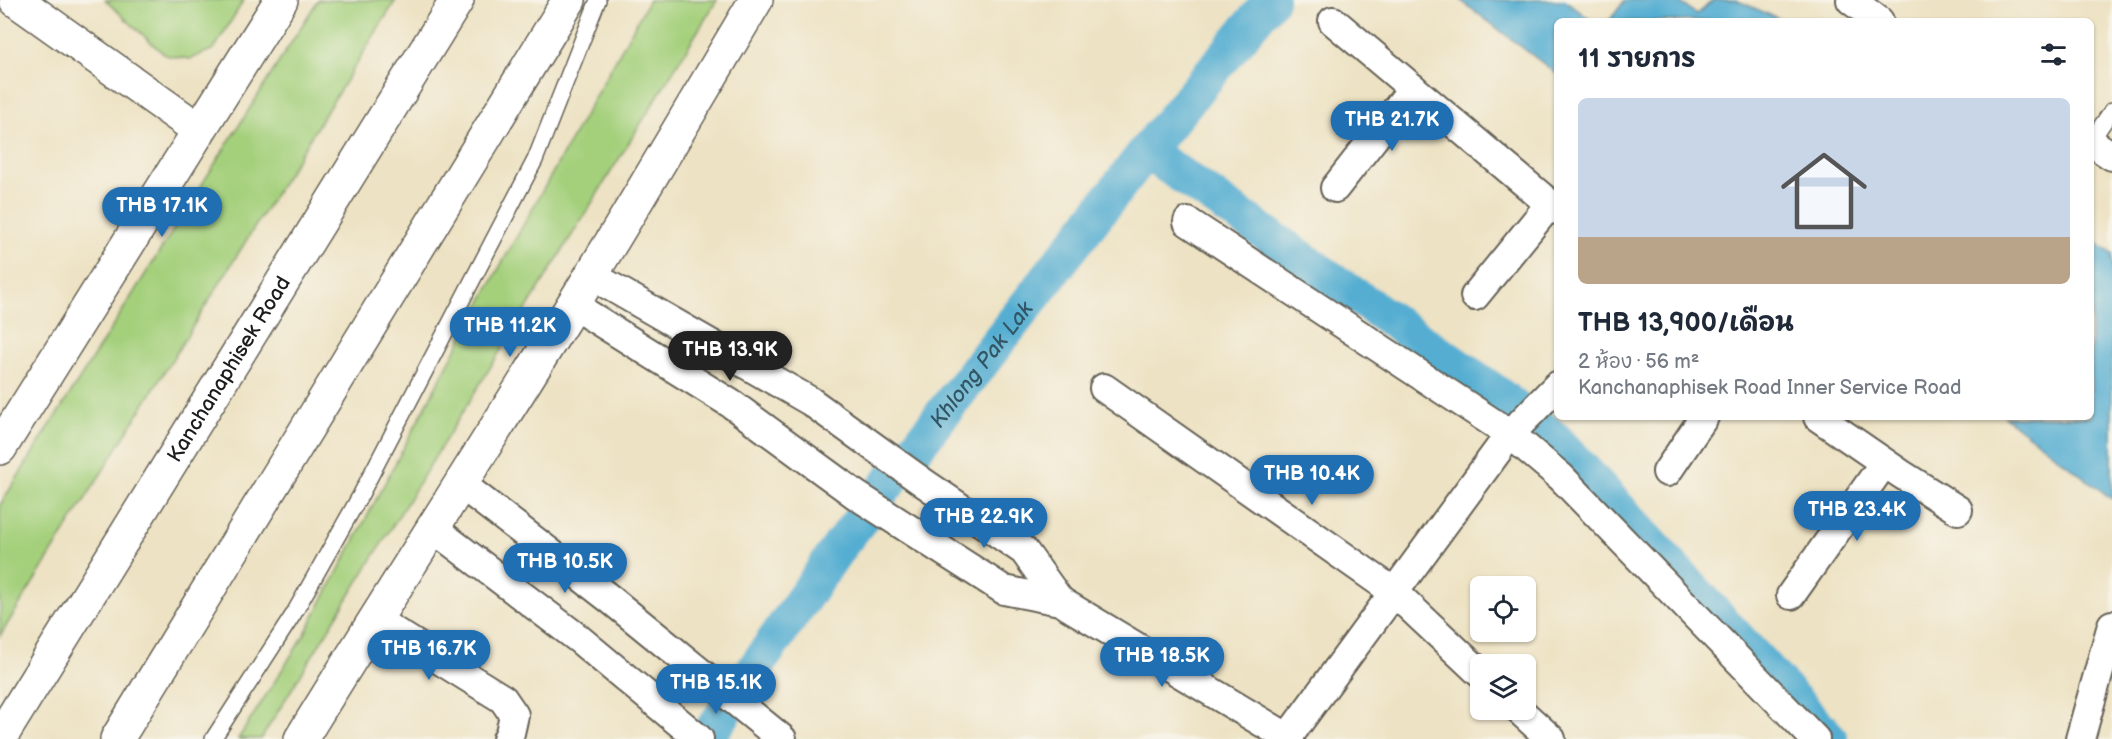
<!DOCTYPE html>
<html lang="th">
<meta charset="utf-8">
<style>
:root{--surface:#fff;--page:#f6f6f7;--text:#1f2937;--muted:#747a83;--line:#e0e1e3;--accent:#1f6fb2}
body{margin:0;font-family:"Balsamiq Sans","Playpen Sans Thai",sans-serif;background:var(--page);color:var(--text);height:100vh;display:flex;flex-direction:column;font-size:22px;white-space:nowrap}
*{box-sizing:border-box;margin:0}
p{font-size:20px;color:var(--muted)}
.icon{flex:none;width:33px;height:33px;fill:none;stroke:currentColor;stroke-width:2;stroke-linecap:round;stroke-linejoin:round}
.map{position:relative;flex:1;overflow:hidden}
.details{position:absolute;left:1554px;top:18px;width:540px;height:402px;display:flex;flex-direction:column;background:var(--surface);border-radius:9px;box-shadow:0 2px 4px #0004}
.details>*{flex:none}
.buttons{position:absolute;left:1470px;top:576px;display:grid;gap:12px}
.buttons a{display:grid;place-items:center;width:66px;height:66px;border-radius:9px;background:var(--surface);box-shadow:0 2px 4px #0004;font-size:30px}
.price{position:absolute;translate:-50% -51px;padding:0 14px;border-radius:21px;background:var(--accent);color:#fff;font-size:20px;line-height:39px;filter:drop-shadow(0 2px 3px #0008)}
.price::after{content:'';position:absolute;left:50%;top:36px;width:18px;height:14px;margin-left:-9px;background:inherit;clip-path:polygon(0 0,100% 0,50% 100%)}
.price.selected{background:#222;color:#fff}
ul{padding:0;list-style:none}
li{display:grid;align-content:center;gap:12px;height:318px;padding:0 24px}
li+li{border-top:2px solid var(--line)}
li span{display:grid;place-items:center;height:186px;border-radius:9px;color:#555}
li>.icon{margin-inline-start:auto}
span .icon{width:108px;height:108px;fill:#fffc;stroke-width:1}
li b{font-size:26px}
h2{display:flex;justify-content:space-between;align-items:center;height:72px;padding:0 24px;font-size:26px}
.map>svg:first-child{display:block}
</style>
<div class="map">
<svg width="2112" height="739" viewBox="0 0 2112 739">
<rect width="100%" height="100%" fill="#f7f3e8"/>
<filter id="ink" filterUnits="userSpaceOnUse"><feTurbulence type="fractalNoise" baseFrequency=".0167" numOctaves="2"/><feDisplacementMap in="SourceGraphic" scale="12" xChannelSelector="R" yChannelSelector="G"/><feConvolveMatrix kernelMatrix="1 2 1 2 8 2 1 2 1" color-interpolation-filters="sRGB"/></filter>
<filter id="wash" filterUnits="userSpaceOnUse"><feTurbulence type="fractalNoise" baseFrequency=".008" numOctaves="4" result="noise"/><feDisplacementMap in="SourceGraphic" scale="24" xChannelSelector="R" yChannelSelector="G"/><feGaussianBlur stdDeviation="1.35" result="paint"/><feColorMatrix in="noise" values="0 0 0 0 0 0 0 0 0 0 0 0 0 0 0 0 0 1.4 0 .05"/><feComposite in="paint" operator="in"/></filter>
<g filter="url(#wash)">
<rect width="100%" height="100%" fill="#ede2c3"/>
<g fill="#a4d07c" stroke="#60764c" stroke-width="1.5">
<polygon points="105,0 244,0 214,49 190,59 165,55"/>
<polygon points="318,0 396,0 0,636 0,505"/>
<polygon points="649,0 717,0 261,739 238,739 303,637 497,272"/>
</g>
<g fill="#55aed2" stroke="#386577" stroke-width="1.5">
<polygon points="1460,0 1565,0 1592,21 1557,21 1557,74"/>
<polygon points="1625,0 1677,0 1696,14 1714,0 1736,0 1784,21 1609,21"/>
<polygon points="2091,239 2112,254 2112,499 2005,417 2091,417"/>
</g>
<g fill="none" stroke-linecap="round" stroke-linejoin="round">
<g stroke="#55aed2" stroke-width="36">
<polyline points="1146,151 1491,389 1556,440 1830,739"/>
<path id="s1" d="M706 739 839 547 1146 151 1271 0"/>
</g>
</g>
</g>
<g filter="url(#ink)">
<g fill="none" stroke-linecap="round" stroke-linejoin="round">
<g stroke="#656156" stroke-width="18">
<g id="service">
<polyline points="2091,141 2112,110"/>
<polyline points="213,739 293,615 360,496 535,160 598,0"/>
</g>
</g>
<g stroke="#656156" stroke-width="32">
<g id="minor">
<polyline points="1851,0 1879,21"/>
<polyline points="1333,21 1557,210"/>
<polyline points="2091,144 2097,146 2112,156"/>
<polyline points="1335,188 1413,88"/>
<polyline points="1188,222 1510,434 1561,477 1815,739"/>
<polyline points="591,275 810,401 924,483 1024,551 1060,601"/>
<polyline points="1475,296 1550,204"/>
<polyline points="573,305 733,405 856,495 1004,590 1060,601 1290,739"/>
<polyline points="1104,388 1394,592 1480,673"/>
<polyline points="1818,417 1901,474 1958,510"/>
<polyline points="1667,472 1704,417"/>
<polyline points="461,484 610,599 782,739"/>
<polyline points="434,529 579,639 699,739"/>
<polyline points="1791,595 1884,463"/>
<polyline points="374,619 503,699 514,715 510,733 507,739"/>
<polyline points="1519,710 1551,739"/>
<polyline points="1288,737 1510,434 1557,386"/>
<polyline points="2080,739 2112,625"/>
</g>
</g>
<g stroke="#656156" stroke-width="36">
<polyline id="tertiary" points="16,0 199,130"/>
</g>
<g stroke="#656156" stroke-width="36">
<g id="secondary">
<polyline points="0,448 281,0"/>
<path d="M301 739C396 584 495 432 590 277 647 185 701 92 756 0"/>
</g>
</g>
<g stroke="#656156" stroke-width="36">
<g id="motorway">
<path id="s2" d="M0 738 457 0"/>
<polyline points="117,739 569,0"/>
</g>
</g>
<use href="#service" stroke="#fff" stroke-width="15"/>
<use href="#minor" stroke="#fff" stroke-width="28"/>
<use href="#tertiary" stroke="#fff" stroke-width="33"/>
<use href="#secondary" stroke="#fff" stroke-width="33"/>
<use href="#motorway" stroke="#fff" stroke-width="33"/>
</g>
</g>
<g text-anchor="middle" stroke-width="6" stroke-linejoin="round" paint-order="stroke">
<g font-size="21" fill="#1c1c1c" stroke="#f7f3e8">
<text dy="7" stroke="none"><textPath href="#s2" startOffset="434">Kanchanaphisek Road</textPath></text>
</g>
<g font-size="22" font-style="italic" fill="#335665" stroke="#f7f3e8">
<text dy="8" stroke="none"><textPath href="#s1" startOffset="465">Khlong Pak Lak</textPath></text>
</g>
</g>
</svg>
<div class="buttons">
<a><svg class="icon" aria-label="locate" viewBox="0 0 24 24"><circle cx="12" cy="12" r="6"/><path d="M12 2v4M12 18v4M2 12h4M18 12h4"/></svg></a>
<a><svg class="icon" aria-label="layers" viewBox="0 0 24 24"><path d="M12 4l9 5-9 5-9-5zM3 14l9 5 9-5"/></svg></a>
</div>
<b class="price" style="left:1392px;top:152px">THB 21.7K</b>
<b class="price" style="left:162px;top:238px">THB 17.1K</b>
<b class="price" style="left:510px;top:358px">THB 11.2K</b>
<b class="price selected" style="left:730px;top:382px">THB 13.9K</b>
<b class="price" style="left:1312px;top:506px">THB 10.4K</b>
<b class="price" style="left:1857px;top:542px">THB 23.4K</b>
<b class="price" style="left:984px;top:549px">THB 22.9K</b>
<b class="price" style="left:565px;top:594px">THB 10.5K</b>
<b class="price" style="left:429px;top:681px">THB 16.7K</b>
<b class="price" style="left:1162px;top:688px">THB 18.5K</b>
<b class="price" style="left:716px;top:715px">THB 15.1K</b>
<section class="details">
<h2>11 รายการ<svg class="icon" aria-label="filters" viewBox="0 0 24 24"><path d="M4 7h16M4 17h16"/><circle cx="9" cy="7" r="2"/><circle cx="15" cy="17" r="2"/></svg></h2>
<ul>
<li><span style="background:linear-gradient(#c9d6e8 75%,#b9a48a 0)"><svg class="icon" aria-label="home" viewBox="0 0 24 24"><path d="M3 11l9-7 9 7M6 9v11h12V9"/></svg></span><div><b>THB 13,900/เดือน</b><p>2 ห้อง · 56 m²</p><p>Kanchanaphisek Road Inner Service Road</p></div></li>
</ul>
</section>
</div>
